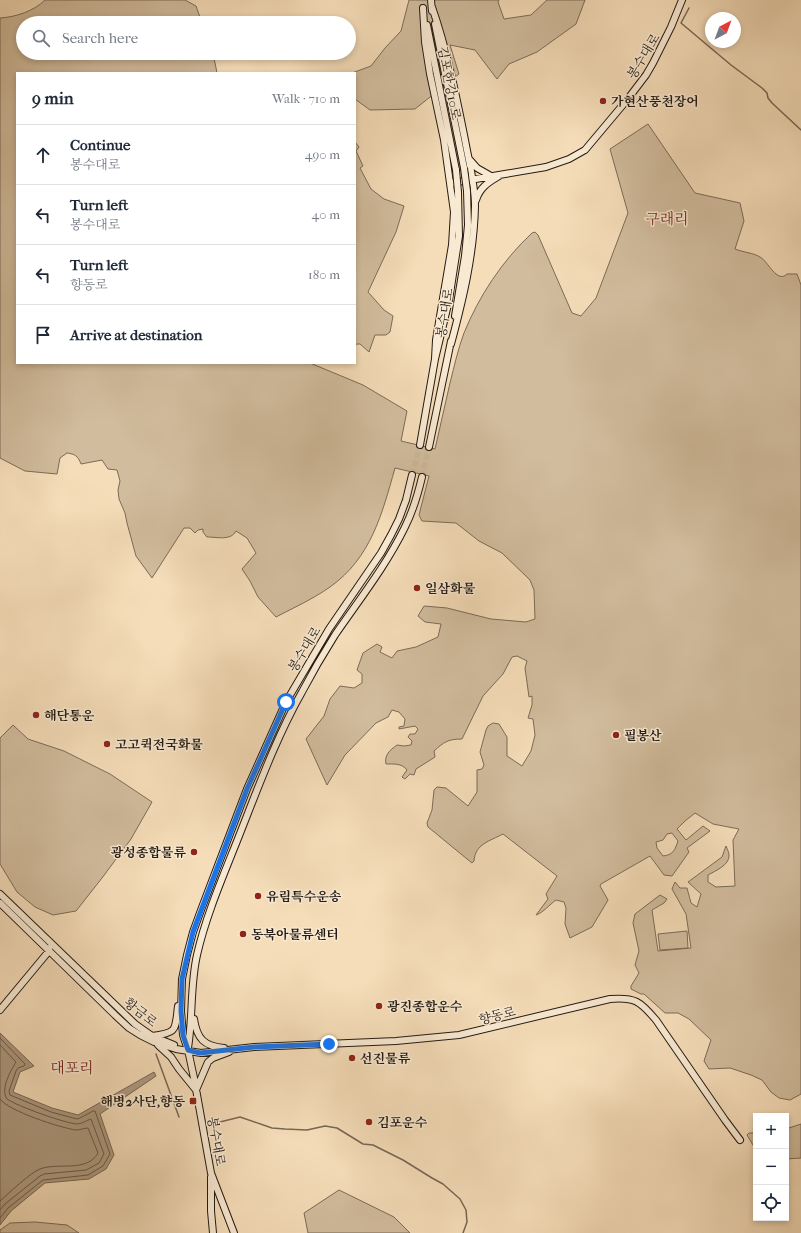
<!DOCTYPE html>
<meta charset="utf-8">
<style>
body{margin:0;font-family:"IM FELL French Canon","Noto Serif KR",serif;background:#f6f6f7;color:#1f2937}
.controls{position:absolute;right:12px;bottom:12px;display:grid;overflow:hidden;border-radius:0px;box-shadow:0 2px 6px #0003}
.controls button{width:36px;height:36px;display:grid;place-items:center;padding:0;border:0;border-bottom:1px solid #e0e1e3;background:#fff;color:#1f2937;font:20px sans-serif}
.compass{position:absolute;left:705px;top:12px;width:36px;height:36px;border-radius:50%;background:#fff;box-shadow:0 2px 6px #0003;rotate:41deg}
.stop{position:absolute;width:12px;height:12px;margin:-9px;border:3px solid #1a73e8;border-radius:50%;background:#fff}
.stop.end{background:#1a73e8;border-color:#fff;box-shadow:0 1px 4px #0008}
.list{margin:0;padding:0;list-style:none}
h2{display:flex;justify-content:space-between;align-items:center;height:52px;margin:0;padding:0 16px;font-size:17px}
h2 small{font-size:13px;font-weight:400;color:#747a83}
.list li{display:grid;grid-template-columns:26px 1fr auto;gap:12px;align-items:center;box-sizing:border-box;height:60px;padding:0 16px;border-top:1px solid #e0e1e3}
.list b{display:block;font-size:15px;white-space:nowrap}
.list p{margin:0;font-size:13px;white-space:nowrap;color:#747a83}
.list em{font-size:13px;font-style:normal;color:#747a83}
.icon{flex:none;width:22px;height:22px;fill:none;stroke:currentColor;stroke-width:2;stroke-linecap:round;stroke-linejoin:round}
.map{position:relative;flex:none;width:801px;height:1233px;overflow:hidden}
.search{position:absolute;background:#fff;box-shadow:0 2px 6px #0003;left:16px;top:16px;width:340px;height:44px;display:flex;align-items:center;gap:10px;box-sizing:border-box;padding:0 14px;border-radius:22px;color:#747a83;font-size:15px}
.panel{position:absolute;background:#fff;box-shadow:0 2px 6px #0003;left:16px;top:72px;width:340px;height:292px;border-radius:0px}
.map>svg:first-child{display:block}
.green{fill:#d1bc9d;stroke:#7a6b58;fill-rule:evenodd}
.water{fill:#ae9b80;stroke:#776754}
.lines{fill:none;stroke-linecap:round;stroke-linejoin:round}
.shore{stroke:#695a49;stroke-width:1}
.stream{stroke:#776754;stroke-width:1.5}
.secondary-tunnel{stroke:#cbb698;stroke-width:6;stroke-dasharray:6 3;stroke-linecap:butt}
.secondary-casing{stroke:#241a12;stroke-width:8}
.secondary{stroke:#f8e9d2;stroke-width:6}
.secondary-bridge-casing{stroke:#241a12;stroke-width:8;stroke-linecap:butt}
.secondary-bridge{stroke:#f8e9d2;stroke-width:6}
.route{stroke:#1a73e8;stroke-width:5}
.poi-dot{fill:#8f2418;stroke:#f8e9d2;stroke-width:1.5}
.labels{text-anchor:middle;stroke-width:3;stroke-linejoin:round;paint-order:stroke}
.street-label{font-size:13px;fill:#241a12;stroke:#f8e9d2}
.poi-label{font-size:13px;font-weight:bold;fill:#241a12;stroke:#f8e9d2;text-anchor:start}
.quarter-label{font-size:15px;fill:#7a1f14;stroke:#f8e9d2}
</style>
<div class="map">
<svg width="801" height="1233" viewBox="0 0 801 1233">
<rect width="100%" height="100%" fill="#f5ddb9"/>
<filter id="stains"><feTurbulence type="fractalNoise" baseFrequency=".005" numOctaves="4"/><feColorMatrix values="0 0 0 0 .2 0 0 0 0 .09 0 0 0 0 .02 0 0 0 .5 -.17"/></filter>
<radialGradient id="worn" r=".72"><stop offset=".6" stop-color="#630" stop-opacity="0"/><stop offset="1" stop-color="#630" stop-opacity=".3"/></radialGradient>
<!-- green -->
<path class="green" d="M45 0H185L196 6 202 23H23V53H213L217 73H17V363H310L363 385 407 411 401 441 435 449C440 427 445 405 450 383 454 367 458 349 464 333 479 296 502 261 532 233L535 232 538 235 572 313 581 316 596 298 628 213 610 149 648 124 695 193 740 203 744 221 735 249C742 252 754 253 760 257 768 261 777 284 787 274H797L801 285V1094L790 1100 779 1098 771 1092 762 1080 751 1075 730 1068 709 1069 704 1061 711 1040 689 1019 678 1013H665L644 994H641L631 989V986L639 973 635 965 639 951 633 923 635 914 660 895 667 899 664 903 652 910 658 951 691 948 686 914 672 889 675 882 680 888H687L691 903 697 907 701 894 688 882 722 857 726 846C727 849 729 852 729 855 730 865 715 871 708 875V882L716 887 735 886 733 840 739 829 713 824 695 813 685 821 677 829 686 840 703 826 710 831 687 848 689 852 672 876 664 875 650 856 601 884 600 886 608 900 592 927 570 938 565 924 566 908 564 902 556 900C549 905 544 912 536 915L548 899 546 894 557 876 503 834C490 841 475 844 474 861L472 863 428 827 427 823 432 810 434 790 437 787 446 788 468 806 477 792V770L482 769 484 765 480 752 486 730 488 726 493 723 499 724 507 737V756L522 766 531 751 535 735 533 719 528 718 532 705V696L529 697 525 668 527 661 517 656 512 657 503 674 483 696 462 739C448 739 444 742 434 751L435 757 416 769 414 775 410 774 405 779 402 777 407 770C402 763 393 764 386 764 384 755 390 750 397 745L404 746 411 745 412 741 408 737 410 734H415L418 729 415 726 399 729V727L404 726 405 719 399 712 392 710 388 717 376 723 345 755 327 785 306 739 324 716 330 699 340 686 354 688 362 683V674L357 670 363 653 377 644 382 647 380 652 392 658 397 651 416 647 438 637 441 624 425 622 418 616 424 606 447 608 491 619 526 622 535 619 534 590 530 580 502 553 479 541 456 523 422 521 419 515 429 476 395 468C382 514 371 558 330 587 313 599 295 607 276 617L258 597 250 581 242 569 256 553 247 538 236 531C231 541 217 537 207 537L203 532V529L198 530 195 533 190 528H184L152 578 136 556 127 523 125 513 119 499 118 490 120 481 117 470 108 469 102 460 81 464C78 456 75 454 67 453L60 458 57 474 25 471 0 458V18C16 17 34 11 45 0ZM672 833 678 841C675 850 673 855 663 856L657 848 656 842 663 840 667 834Z
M409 0H499L498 2 504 19 531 15 547 0H585L576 24 537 52 509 64 497 79 475 50 450 45 459 74 415 109 370 110 355 99V73H352L371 66 385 48 401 31Z
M355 142 359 147 356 151 363 166 360 168 371 189 384 199 404 206 396 232 368 292 384 310 393 316 390 332 386 335H375L369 352 360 344H357L355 345Z
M13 725 28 739 64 751 110 774 152 802 131 839 102 878 76 911 53 915 35 907 17 892 0 864V738Z
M687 931 688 948 660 950 658 934Z
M801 1124V1158L786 1159V1129Z
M749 1133H756V1150L747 1135Z
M339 1190 394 1217 410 1233H308L304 1213Z
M35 1222 67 1225 79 1233H0V1230L10 1223Z"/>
<!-- water -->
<path class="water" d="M0 1033 34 1066 20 1072 13 1092 52 1108 78 1115 154 1072 156 1076 100 1114 114 1155 106 1169 89 1179 45 1183 11 1211 0 1225Z"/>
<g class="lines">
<!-- shore -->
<path class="shore" d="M0 1038 25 1064 24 1066 18 1068 16 1071 9 1091 10 1095 51 1112 77 1119 80 1118 93 1111H95L110 1154 103 1166 88 1175 43 1180 8 1208 0 1218
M0 1045 16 1062C11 1070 0 1089 7 1099 17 1106 64 1123 77 1124 82 1124 87 1120 91 1119L104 1154 99 1163 86 1170 44 1174 40 1176 5 1204 0 1210
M0 1099C8 1111 61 1128 76 1130 80 1130 84 1128 88 1128L98 1153C87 1173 57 1162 40 1169 31 1172 8 1194 0 1201"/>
<!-- stream -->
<path class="stream" d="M689 8 681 23 731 65 762 88 767 93 768 98 772 103 801 130
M156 1054 179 1117
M216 1123 240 1117 272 1128 285 1129 307 1130 325 1126 337 1128 363 1144 373 1145 403 1160 432 1178 443 1184 460 1199 466 1210 467 1222 463 1233"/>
<!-- secondary-tunnel -->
<path class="secondary-tunnel" d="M412 475 420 445
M422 477 429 447"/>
<defs>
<path id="secondary" d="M431 0 432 11
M432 7C447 50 456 95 465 140 469 162 475 184 475 206 474 254 463 299 451 344
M423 8 425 42 430 74 444 140 454 212 452 245 436 340 435 359
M435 24 464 168
M427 25 456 170
M469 159 477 168 491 176
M452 183 546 167 569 159 585 150 627 100 646 75 653 63 671 27 682 0
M476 200C480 187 489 182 499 176
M455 316 465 256 468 225 467 191
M420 445 435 359 449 300 456 255 459 236 458 192
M429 447 451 341
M0 894 135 1024 152 1036 174 1045
M0 903 115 1015 129 1028 140 1035 154 1042 176 1049 201 1053 254 1047 396 1041 459 1035 610 999C635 997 640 1001 656 1020L725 1120 740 1140
M0 1010 49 951V948
M194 1019C197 1039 204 1046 224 1048
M152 1036C178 1033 175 1030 178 1006
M158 1045 171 1057 179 1069 196 1090 208 1062 213 1058 229 1052
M188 1048C193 1017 190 986 197 955 206 915 224 874 239 836 258 788 276 738 302 692 312 673 323 654 335 635 359 600 386 566 405 527 413 511 418 494 422 477
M211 1177V1211L213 1233
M234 1233 211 1173 194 1078 188 1050 183 1035 181 1011 182 979 187 955 193 932 201 910 247 789 286 702 329 629 381 553 391 535 399 519 406 500 412 475"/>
</defs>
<!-- secondary casing -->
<use href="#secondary" class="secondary-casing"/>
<!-- secondary -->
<use href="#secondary" class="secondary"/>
<defs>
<path id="secondary-bridge" d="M464 168 467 191
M456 170 458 192"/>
</defs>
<!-- secondary-bridge casing -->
<use href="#secondary-bridge" class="secondary-bridge-casing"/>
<!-- secondary-bridge -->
<use href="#secondary-bridge" class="secondary-bridge"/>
</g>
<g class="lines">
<!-- route -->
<path class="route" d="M286 702 247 789 193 932 182 979 181 1011 183 1035 188 1050 200 1053 254 1047 329 1044"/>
</g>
<!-- markers -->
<g class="poi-dot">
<circle cx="603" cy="101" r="4"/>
<circle cx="417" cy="588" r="4"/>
<circle cx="36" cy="715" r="4"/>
<circle cx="616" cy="735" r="4"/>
<circle cx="107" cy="744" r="4"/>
<circle cx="194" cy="852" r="4"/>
<circle cx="258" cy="896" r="4"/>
<circle cx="243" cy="934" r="4"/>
<circle cx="379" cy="1006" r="4"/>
<circle cx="352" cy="1058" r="4"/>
<rect x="189" y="1097" width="8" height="8" rx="2"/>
<circle cx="369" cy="1122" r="4"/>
</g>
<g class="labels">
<!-- street labels -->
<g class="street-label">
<text transform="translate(643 56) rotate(-59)" y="5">봉수대로</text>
<text transform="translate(450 83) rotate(79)" y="5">김포한강10로</text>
<text transform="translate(444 313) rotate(-81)" y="5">봉수대로</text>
<text transform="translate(304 649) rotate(-59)" y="5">봉수대로</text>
<text transform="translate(141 1012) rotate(38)" y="5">황금로</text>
<text transform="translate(497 1015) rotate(-14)" y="5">향동로</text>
<text transform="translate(217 1141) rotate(80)" y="5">봉수대로</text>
</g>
<!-- poi labels -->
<g class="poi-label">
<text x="611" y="106">가현산풍천장어</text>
<text x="425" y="593">일삼화물</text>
<text x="44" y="720">해단통운</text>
<text x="624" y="740">필봉산</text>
<text x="115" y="749">고고퀵전국화물</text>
<text x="186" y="857" text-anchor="end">광성종합물류</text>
<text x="266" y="901">유림특수운송</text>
<text x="251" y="939">동북아물류센터</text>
<text x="387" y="1011">광진종합운수</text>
<text x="360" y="1063">선진물류</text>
<text x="185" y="1106" text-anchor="end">해병2사단,향동</text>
<text x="377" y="1127">김포운수</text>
</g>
<!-- quarter labels -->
<g class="quarter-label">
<text x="667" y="224">구래리</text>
<text x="72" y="1073">대포리</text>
</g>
</g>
<rect width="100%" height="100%" filter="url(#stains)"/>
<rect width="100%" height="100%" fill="url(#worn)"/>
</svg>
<div class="controls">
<button>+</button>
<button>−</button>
<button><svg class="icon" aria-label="locate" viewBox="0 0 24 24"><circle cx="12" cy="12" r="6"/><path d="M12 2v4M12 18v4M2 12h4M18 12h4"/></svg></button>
</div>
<svg class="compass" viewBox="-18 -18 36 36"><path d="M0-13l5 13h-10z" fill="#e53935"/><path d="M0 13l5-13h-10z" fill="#747a83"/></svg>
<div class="stop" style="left:286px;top:702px"></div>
<div class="stop end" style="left:329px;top:1044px"></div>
<div class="search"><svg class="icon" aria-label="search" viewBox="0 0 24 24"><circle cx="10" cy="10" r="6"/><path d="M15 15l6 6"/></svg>Search here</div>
<section class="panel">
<h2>9 min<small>Walk · 710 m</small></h2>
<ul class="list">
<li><svg class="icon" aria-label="ahead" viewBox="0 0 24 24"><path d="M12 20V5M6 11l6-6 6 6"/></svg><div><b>Continue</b><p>봉수대로</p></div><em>490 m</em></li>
<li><svg class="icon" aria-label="left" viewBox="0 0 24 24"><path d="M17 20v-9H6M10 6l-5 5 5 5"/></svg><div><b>Turn left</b><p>봉수대로</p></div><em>40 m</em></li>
<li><svg class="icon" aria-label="left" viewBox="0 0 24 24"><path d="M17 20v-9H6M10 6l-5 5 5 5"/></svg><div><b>Turn left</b><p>향동로</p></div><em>180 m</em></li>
<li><svg class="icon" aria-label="arrive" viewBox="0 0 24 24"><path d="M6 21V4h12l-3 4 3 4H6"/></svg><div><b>Arrive at destination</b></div></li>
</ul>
</section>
</div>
